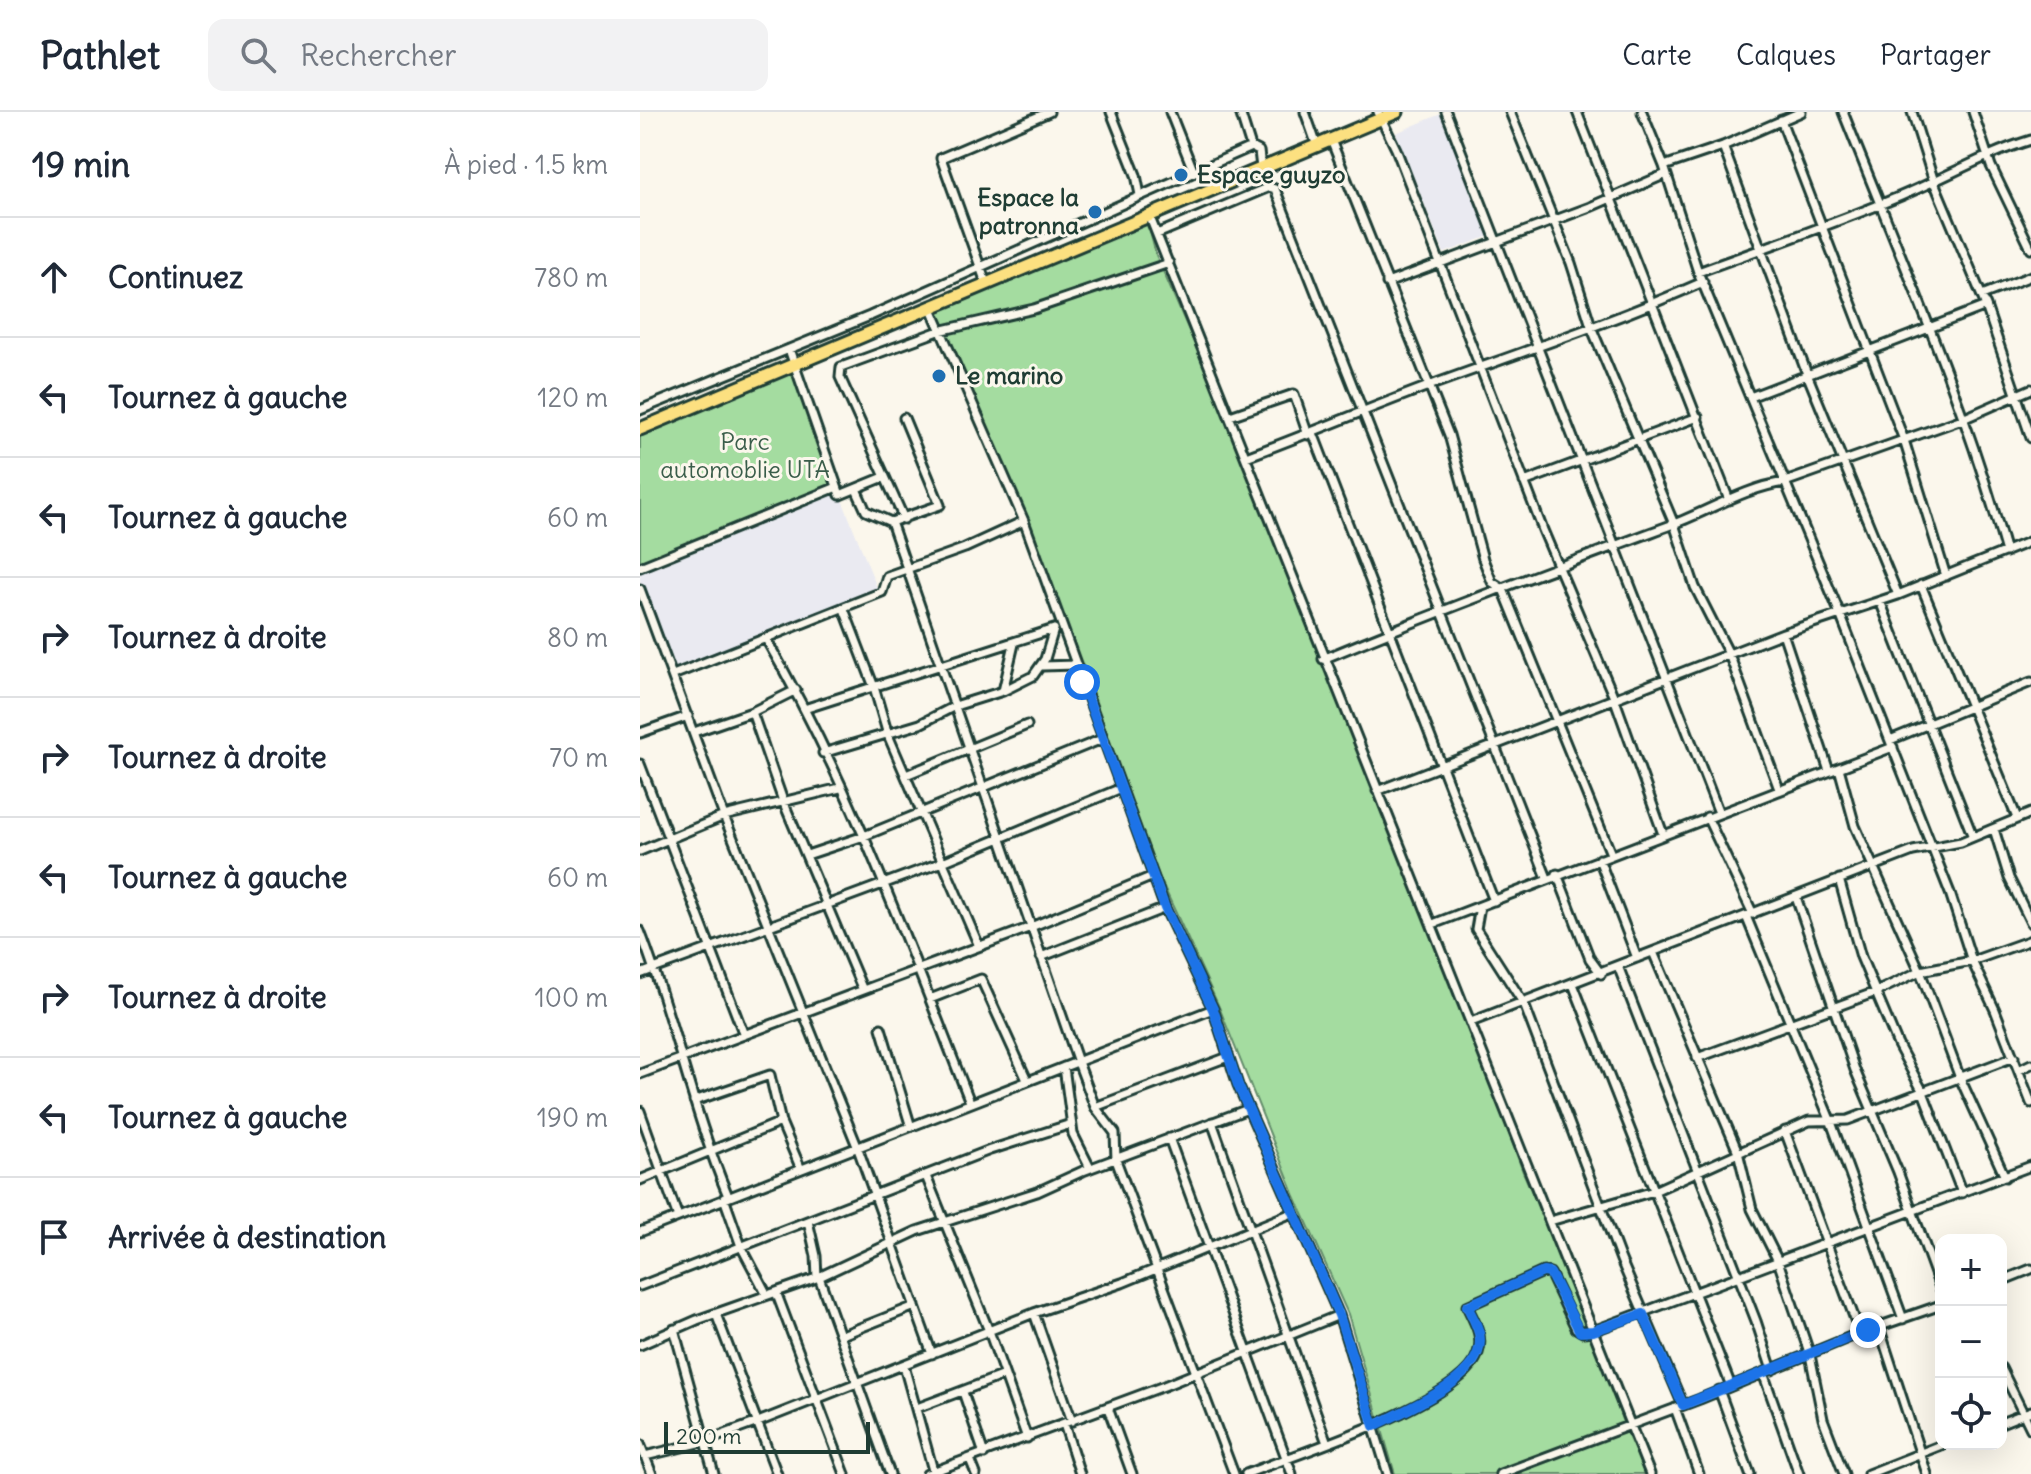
<!DOCTYPE html>
<html lang="fr">
<meta charset="utf-8">
<style>
body{margin:0;font-family:Delius,sans-serif;background:#f2f2f3;color:#1f2937}
.controls{position:absolute;right:24px;bottom:24px;display:grid;overflow:hidden;border-radius:16px;box-shadow:0 8px 32px #0002}
.controls button{width:72px;height:72px;display:grid;place-items:center;padding:0;border:0;border-bottom:2px solid #e0e1e3;background:#fff;color:#1f2937;font:40px sans-serif}
.scale{position:absolute;left:24px;bottom:20px;width:206px;box-sizing:border-box;padding-left:8px;border:4px solid #1f3d34;border-top:0;font-size:22px;line-height:28px;white-space:nowrap;color:#1f3d34;-webkit-text-stroke:6px #fbf7ec;paint-order:stroke}
.stop{position:absolute;width:24px;height:24px;margin:-18px;border:6px solid #1a73e8;border-radius:50%;background:#fff}
.stop.end{background:#1a73e8;border-color:#fff;box-shadow:0 2px 8px #0008}
.list{margin:0;padding:0;list-style:none}
h2{display:flex;justify-content:space-between;align-items:center;height:104px;margin:0;padding:0 32px;font-size:34px}
h2 small{font-size:26px;font-weight:400;color:#747a83}
.list li{display:grid;grid-template-columns:52px 1fr auto;gap:24px;align-items:center;box-sizing:border-box;height:120px;padding:0 32px;border-top:2px solid #e0e1e3}
.list b{display:block;font-size:30px;white-space:nowrap}
.list em{font-size:26px;font-style:normal;color:#747a83}
.icon{flex:none;width:44px;height:44px;fill:none;stroke:currentColor;stroke-width:2;stroke-linecap:round;stroke-linejoin:round}
.map{position:relative;flex:none;width:1391px;height:1362px;overflow:hidden}
header{display:flex;align-items:center;gap:48px;box-sizing:border-box;height:112px;padding:0 40px;background:#fff;border-bottom:2px solid #e0e1e3}
header strong{font-size:38px}
nav{display:flex;gap:44px;margin-inline-start:auto;font-size:28px}
.search{width:560px;height:72px;background:#f2f2f3;display:flex;align-items:center;gap:20px;box-sizing:border-box;padding:0 28px;border-radius:16px;color:#747a83;font-size:30px}
main{display:flex}
aside{flex:1;background:#fff}
.map>svg:first-child{display:block}
.built{fill:#eaeaf1}
.green{fill:#a4dca0;stroke:#628c6a;stroke-width:2}
.lines{fill:none;stroke-linecap:round;stroke-linejoin:round}
.minor-casing{stroke:#1f3d34;stroke-width:13}
.trunk-casing{stroke:#1f3d34;stroke-width:17}
.minor{stroke:#fbf7ec;stroke-width:7}
.trunk{stroke:#fce080;stroke-width:11}
.route{stroke:#1a73e8;stroke-width:10}
.poi-dot{fill:#1f6fb2;stroke:#fbf7ec;stroke-width:3}
.labels{text-anchor:middle;stroke-width:6;stroke-linejoin:round;paint-order:stroke}
.poi-label{font-size:24px;font-weight:bold;fill:#1f3d34;stroke:#fbf7ec;text-anchor:start}
.park-label{font-size:24px;fill:#3a5d4a;stroke:#fbf7ec}
</style>
<header>
<strong>Pathlet</strong>
<div class="search"><svg class="icon" aria-label="search" viewBox="0 0 24 24"><circle cx="10" cy="10" r="6"/><path d="M15 15l6 6"/></svg>Rechercher</div>
<nav><a>Carte</a><a>Calques</a><a>Partager</a></nav>
</header>
<main>
<aside>
<h2>19 min<small>À pied · 1.5 km</small></h2>
<ul class="list">
<li><svg class="icon" aria-label="ahead" viewBox="0 0 24 24"><path d="M12 20V5M6 11l6-6 6 6"/></svg><div><b>Continuez</b></div><em>780 m</em></li>
<li><svg class="icon" aria-label="left" viewBox="0 0 24 24"><path d="M17 20v-9H6M10 6l-5 5 5 5"/></svg><div><b>Tournez à gauche</b></div><em>120 m</em></li>
<li><svg class="icon" aria-label="left" viewBox="0 0 24 24"><path d="M17 20v-9H6M10 6l-5 5 5 5"/></svg><div><b>Tournez à gauche</b></div><em>60 m</em></li>
<li><svg class="icon" aria-label="right" viewBox="0 0 24 24"><path d="M7 20v-9h11M14 6l5 5-5 5"/></svg><div><b>Tournez à droite</b></div><em>80 m</em></li>
<li><svg class="icon" aria-label="right" viewBox="0 0 24 24"><path d="M7 20v-9h11M14 6l5 5-5 5"/></svg><div><b>Tournez à droite</b></div><em>70 m</em></li>
<li><svg class="icon" aria-label="left" viewBox="0 0 24 24"><path d="M17 20v-9H6M10 6l-5 5 5 5"/></svg><div><b>Tournez à gauche</b></div><em>60 m</em></li>
<li><svg class="icon" aria-label="right" viewBox="0 0 24 24"><path d="M7 20v-9h11M14 6l5 5-5 5"/></svg><div><b>Tournez à droite</b></div><em>100 m</em></li>
<li><svg class="icon" aria-label="left" viewBox="0 0 24 24"><path d="M17 20v-9H6M10 6l-5 5 5 5"/></svg><div><b>Tournez à gauche</b></div><em>190 m</em></li>
<li><svg class="icon" aria-label="arrive" viewBox="0 0 24 24"><path d="M6 21V4h12l-3 4 3 4H6"/></svg><div><b>Arrivée à destination</b></div></li>
</ul>
</aside>
<div class="map">
<svg width="1391" height="1362" viewBox="0 0 1391 1362">
<rect width="100%" height="100%" fill="#fbf7ec"/>
<filter id="ink" filterUnits="userSpaceOnUse"><feTurbulence type="fractalNoise" baseFrequency=".0125" numOctaves="2"/><feDisplacementMap in="SourceGraphic" scale="16" xChannelSelector="R" yChannelSelector="G"/><feConvolveMatrix kernelMatrix="1 2 1 2 8 2 1 2 1" color-interpolation-filters="sRGB"/></filter>
<g filter="url(#ink)">
<!-- built -->
<path class="built" d="M803 1 852 123 804 141 756 21Z
M197 375 239 481 33 563 0 476V455Z"/>
<!-- green -->
<path class="green" d="M507 108 516 143 616 373 793 812 883 1060 953 1219 986 1320 1006 1362H755L708 1202 655 1084 579 895 479 677 384 409 293 202Z
M153 260 196 372 0 450V324Z"/>
<g class="lines">
<defs>
<path id="minor" d="M471 0 496 63 500 83
M530 0 553 58
M600 0 611 35 619 39 621 56
M665 0 677 34
M738 0 756 37 903 418 975 588 1023 722
M806 0 1079 701
M870 0 931 151 952 217 1034 412 1055 475 1089 542 1139 677
M937 0 1089 388
M1002 0 1024 54 1058 160 1200 502 1310 781 1332 849 1355 898 1391 991
M1203 0C1261 146 1324 289 1366 440
M1272 0 1294 70 1346 194 1391 326
M1333 0 1351 54 1391 137
M1141 8 1264 328 1306 464
M691 28 809 323 843 447 852 470 863 477 971 742
M1083 34 1167 262 1258 483
M1024 54 1083 34 1161 0
M509 103 1010 1362
M517 122 629 75 635 77 907 766
M1058 160C1126 135 1194 112 1261 84 1305 66 1345 42 1391 28
M346 171 301 46 409 0
M747 171 950 95 1026 62
M1342 183 1391 164
M290 194 384 409 525 796 573 897 598 973 699 1203 748 1362
M149 237 200 383 244 365
M1110 285 1346 194
M0 298 230 204 611 35
M590 304 654 282 668 323
M673 321 854 789
M606 345C669 322 731 295 794 272 885 239 975 209 1063 170
M884 370 1058 305
M216 377 226 399 251 410 438 950 455 995 475 1021 476 1048 594 1362
M264 407 200 265 201 255 299 219 394 197 529 151
M251 410 300 393 264 306
M0 455 197 375
M1281 473 1377 706
M0 477 84 704 217 1034 292 1242
M1240 489 1333 725
M204 497 234 575 248 623 339 834
M1143 521 1189 659
M126 527C211 673 268 833 330 990
M683 547C798 499 915 456 1031 413 1069 399 1104 376 1145 370L1325 306 1391 277
M402 554 436 553
M33 563 242 480 247 464 325 436 384 409
M363 579 374 532
M164 597 414 517
M112 600 143 689 222 876
M54 620 112 600 156 578
M0 621 48 604
M1250 628 1391 570
M183 641 280 612 315 594 363 579 393 564 405 547 414 517
M0 652 104 923
M1199 656 1215 714 1280 859 1320 966 1365 1065
M266 663 387 613
M737 679 1143 521 1258 483 1391 429
M1067 705 1113 802
M1354 717 1369 766 1391 811
M0 739 84 704 200 676
M167 743 224 724 462 627
M959 747 997 846
M917 762 950 847 961 862
M1199 767 1221 845 1258 933 1283 980 1322 1081
M1156 785 1215 958 1258 1060 1301 1178
M840 794 836 817 884 892 981 1148 1043 1293
M1106 804 1191 1010 1263 1207
M793 812 1253 635
M0 819C34 906 52 998 88 1084
M1013 840 1098 1040 1112 1097 1138 1149 1170 1243 1183 1307 1204 1362
M401 845 525 796
M978 854 1116 1209 1132 1258
M0 862 305 749 479 677
M933 872 1091 1274
M290 887 341 867 387 968
M831 910 1273 739 1321 730 1391 701
M241 916 270 1012
M1057 946 1236 880 1280 859 1332 849 1391 828
M424 955 433 1022 450 1056
M1379 958 1391 952
M0 962 391 815 513 764
M54 989 130 963 141 1010 160 1055
M455 995 588 945
M0 999 38 1105
M572 1010 687 1331
M1145 1019 1220 1221
M529 1026 652 1362
M286 1064 349 1219 387 1326
M0 1068 141 1010
M84 1086 101 1134 127 1183
M168 1109 176 1144 177 1166
M910 1109 1014 1079 1169 1009 1208 1008 1374 945
M0 1120 573 897
M179 1165 250 1362
M1361 1169 1391 1157
M0 1174 350 1038 431 1012
M136 1180 205 1362
M394 1201 432 1309
M76 1202 137 1362
M1239 1215 1287 1362
M34 1217 74 1362
M202 1223 275 1194
M0 1233 57 1208 179 1165 277 1119 397 1080 443 1059 608 997
M264 1254 294 1362
M1361 1256 1391 1317
M1123 1261 1159 1362
M1079 1278 1110 1362
M323 1280 344 1342
M277 1296 364 1263
M468 1296 492 1362
M1035 1296 1059 1362
M1361 1311 1391 1299
M424 1312 440 1362
M0 1332 12 1362
M5 1344 63 1330 118 1310 394 1201 482 1171 652 1101
M330 1347 336 1362
M287 1362 524 1274 699 1203
M606 1362C655 1342 823 1291 838 1241 844 1224 834 1209 827 1194L903 1160 910 1161 936 1216 943 1220 953 1219 1391 1054
M860 1362 1060 1287 1220 1221 1301 1193
M1228 1362 1304 1332"/>
<path id="trunk" d="M0 317 757 0"/>
</defs>
<!-- minor casing -->
<use href="#minor" class="minor-casing"/>
<!-- trunk casing -->
<use href="#trunk" class="trunk-casing"/>
<!-- minor -->
<use href="#minor" class="minor"/>
<!-- trunk -->
<use href="#trunk" class="trunk"/>
</g>
</g>
<g class="lines" filter="url(#ink)">
<!-- route -->
<path class="route" d="M442 570 525 796 573 897 598 973 699 1203 734 1314C764 1298 841 1269 840 1228 840 1217 832 1204 827 1194L903 1160 910 1161 940 1220 953 1219 1003 1202 1043 1293 1228 1218"/>
</g>
<!-- markers -->
<g class="poi-dot">
<circle cx="541" cy="63" r="8"/>
<circle cx="455" cy="100" r="8"/>
<circle cx="299" cy="264" r="8"/>
</g>
<g class="labels">
<!-- poi labels -->
<g class="poi-label">
<text x="557" y="71">Espace guyzo</text>
<text x="439" y="94" text-anchor="end">Espace la<tspan x="439" dy="28">patronna</tspan></text>
<text x="315" y="272">Le marino</text>
</g>
<!-- park labels -->
<g class="park-label">
<text x="105" y="338">Parc<tspan x="105" dy="28">automoblie UTA</tspan></text>
</g>
</g>
</svg>
<div class="controls">
<button>+</button>
<button>−</button>
<button><svg class="icon" aria-label="locate" viewBox="0 0 24 24"><circle cx="12" cy="12" r="6"/><path d="M12 2v4M12 18v4M2 12h4M18 12h4"/></svg></button>
</div>
<div class="scale">200 m</div>
<div class="stop" style="left:442px;top:570px"></div>
<div class="stop end" style="left:1228px;top:1218px"></div>
</div>
</main>
